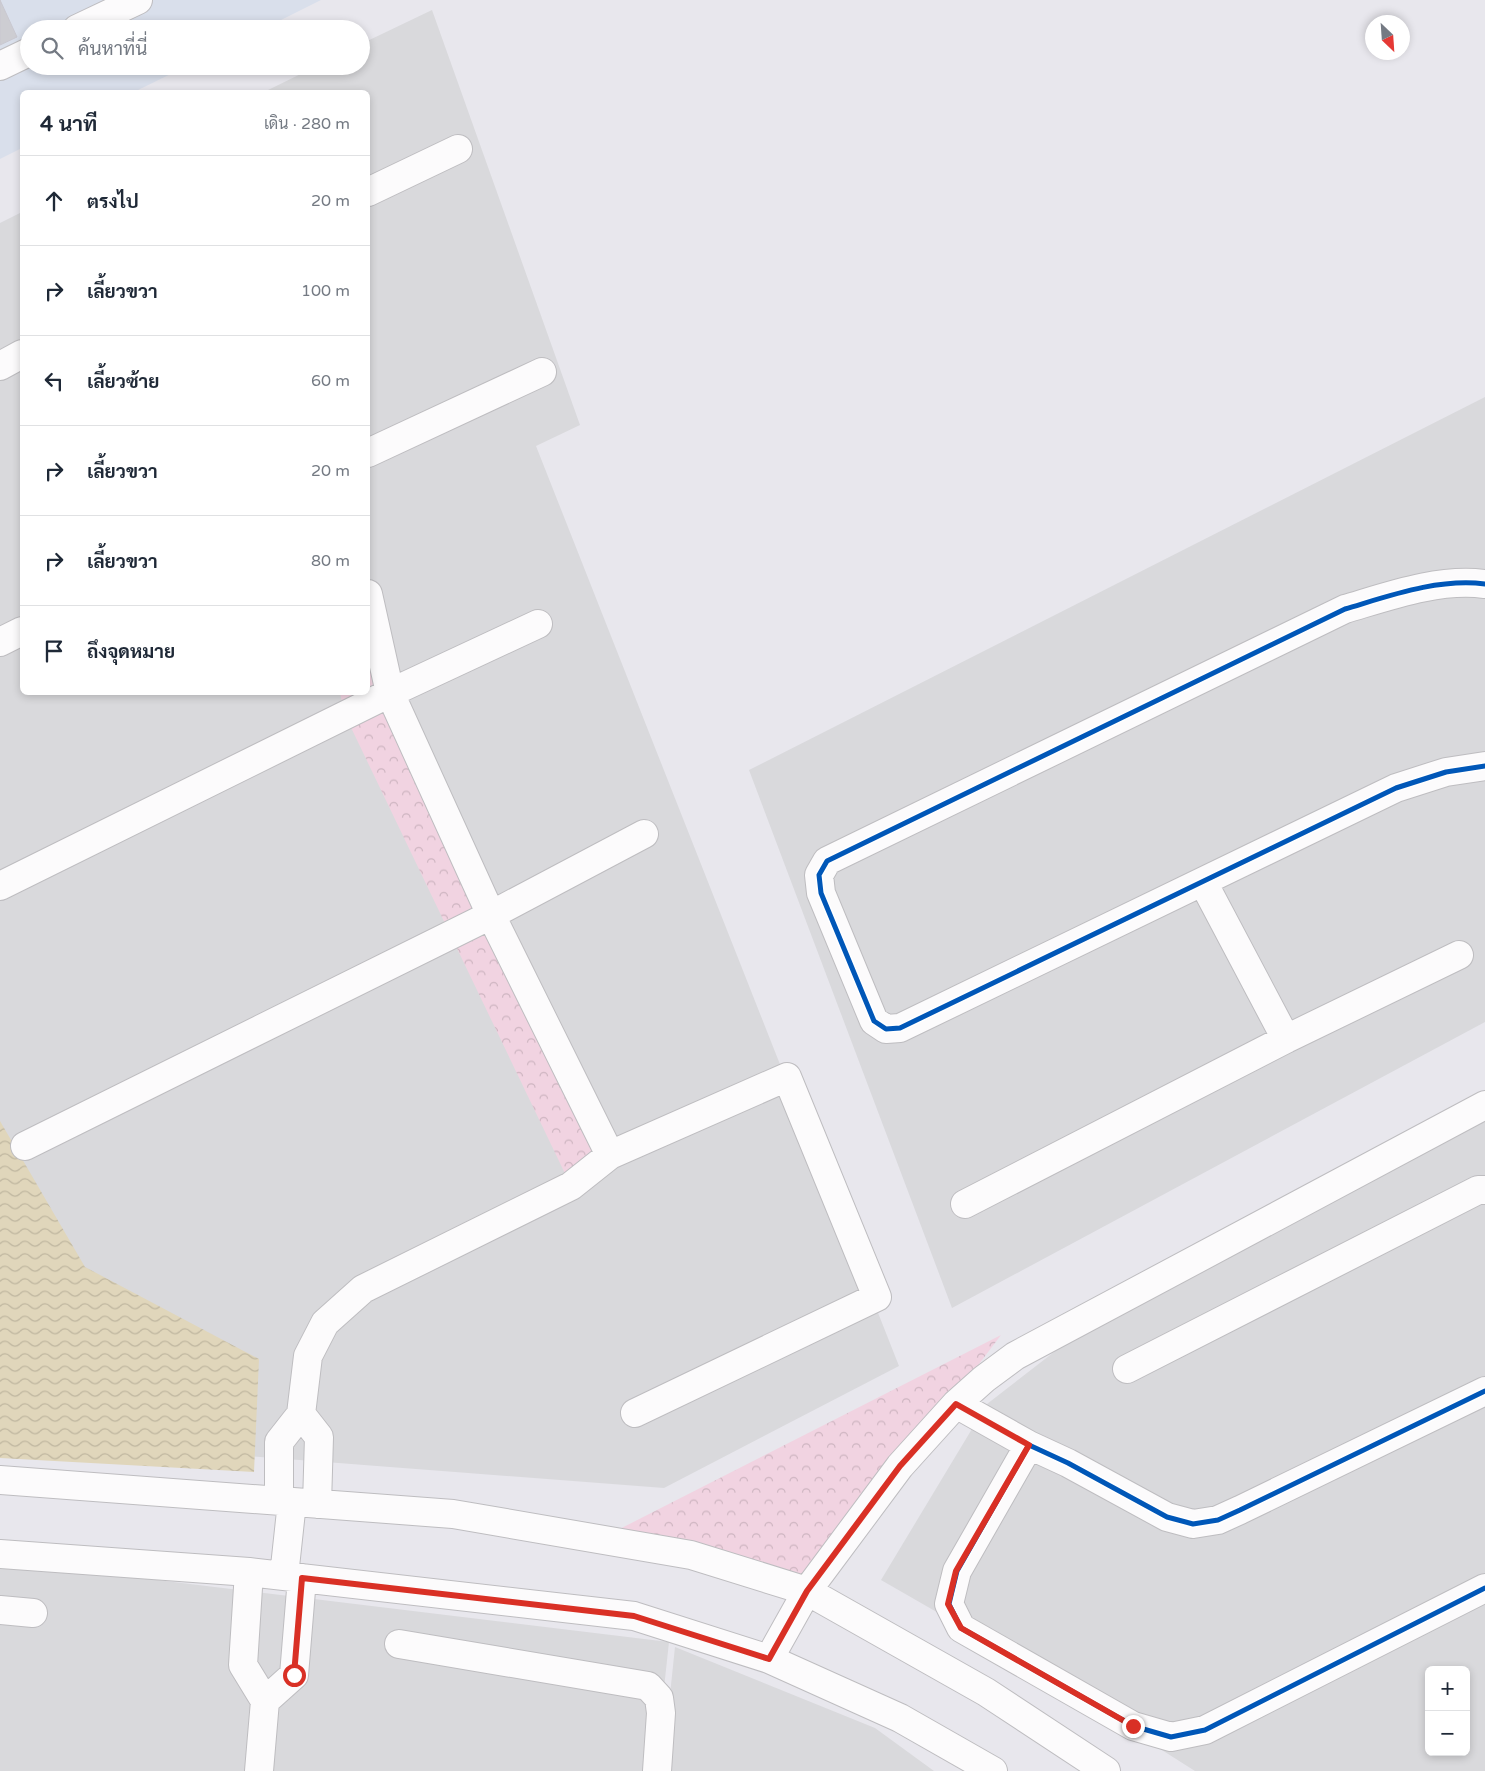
<!DOCTYPE html>
<html lang="th">
<meta charset="utf-8">
<style>
body{margin:0;font-family:"Varela Round",Sarabun,sans-serif;background:#f2f2f3;color:#1f2937}
.controls{position:absolute;right:15px;bottom:15px;display:grid;overflow:hidden;border-radius:8px;box-shadow:0 2px 8px #0003}
.controls button{width:45px;height:45px;display:grid;place-items:center;padding:0;border:0;border-bottom:1px solid #e0e1e3;background:#fff;color:#1f2937;font:25px sans-serif}
.compass{position:absolute;left:1365px;top:15px;width:45px;height:45px;border-radius:50%;background:#fff;box-shadow:0 2px 8px #0003;rotate:155deg}
.stop{position:absolute;width:15px;height:15px;margin:-11px;border:4px solid #d93025;border-radius:50%;background:#fff}
.stop.end{background:#d93025;border-color:#fff;box-shadow:0 1px 5px #0008}
.list{margin:0;padding:0;list-style:none}
h2{display:flex;justify-content:space-between;align-items:center;height:65px;margin:0;padding:0 20px;font-size:21px}
h2 small{font-size:16px;font-weight:400;color:#747a83}
.list li{display:grid;grid-template-columns:32px 1fr auto;gap:15px;align-items:center;box-sizing:border-box;height:90px;padding:0 20px;border-top:1px solid #e0e1e3}
.list b{display:block;font-size:19px;white-space:nowrap}
.list em{font-size:16px;font-style:normal;color:#747a83}
.icon{flex:none;width:28px;height:28px;fill:none;stroke:currentColor;stroke-width:2;stroke-linecap:round;stroke-linejoin:round}
.map{position:relative;flex:none;width:1485px;height:1771px;overflow:hidden}
.search{position:absolute;background:#fff;box-shadow:0 2px 8px #0003;left:20px;top:20px;width:350px;height:55px;display:flex;align-items:center;gap:12px;box-sizing:border-box;padding:0 18px;border-radius:28px;color:#747a83;font-size:19px}
.panel{position:absolute;background:#fff;box-shadow:0 2px 8px #0003;left:20px;top:90px;width:350px;height:605px;border-radius:8px}
.map>svg:first-child{display:block}
.residential{fill:#d9d9dc;fill-rule:evenodd}
.commercial{fill:#d9dfeb}
.park{fill:url(#park-crowns)}
.water{fill:url(#water-waves)}
.building{fill:#cdcdd2;stroke:#c9c8d0}
.lines{fill:none;stroke-linecap:round;stroke-linejoin:round}
.minor-casing{stroke:#bebdc0;stroke-width:30}
.minor{stroke:#fcfbfc;stroke-width:28}
.cycleway-casing{stroke:#fff;stroke-width:8}
.cycleway{stroke:#0057b8;stroke-width:5}
.route{stroke:#d93025;stroke-width:6}
</style>
<div class="map">
<svg width="1485" height="1771" viewBox="0 0 1485 1771">
<defs>
<pattern id="park-crowns" width="20" height="18" patternUnits="userSpaceOnUse" patternTransform="scale(1.25)"><rect width="20" height="18" fill="#f1d3e1"/><path d="M2 6a3 3 0 1 1 6 0M12 15a3 3 0 1 1 6 0" fill="none" stroke="#ceb5c1"/></pattern>
<pattern id="water-waves" width="16" height="10" patternUnits="userSpaceOnUse" patternTransform="scale(1.25)"><rect width="16" height="10" fill="#e0d6bb"/><path d="M0 5q4-4 8 0t8 0" fill="none" stroke="#c0b7a0"/></pattern>
</defs>
<rect width="100%" height="100%" fill="#e8e7ed"/>
<!-- residential -->
<path class="residential" d="M432 10 580 425 536 446 899 1366 664 1488 0 1437V223L22 212V692H368V92H264L317 66H361V44Z
M1485 397V1022L952 1308 749 770Z
M1485 1120V1771H1195L1015 1657 881 1580 987 1404 1085 1328ZM1429 1670H1466V1752H1429Z
M0 1561 669 1642 655 1771H0Z
M675 1647 875 1728 934 1771H662Z"/>
<!-- commercial -->
<path class="commercial" d="M0 0H321L263 29H29V66H187L134 92H22V148L0 159Z"/>
<!-- park -->
<path class="park" d="M368 594 390 693 610 1155 571 1186 345 715 340 693 368 692Z
M1001 1335 807 1591 600 1539Z"/>
<!-- water -->
<path class="water" d="M0 1121 85 1267 259 1359 254 1472 0 1458Z"/>
<!-- building -->
<path class="building" d="M0 0 17 37 0 45Z"/>
<g class="lines">
<defs>
<path id="minor" d="M77 29 138 0
M0 66 29 52
M368 192 458 149
M0 366 22 354
M368 453 542 372
M1485 584C1438 578 1389 596 1345 609L827 861 819 875 821 893 874 1021 886 1029 900 1028 1396 788 1446 772 1485 766
M0 642 22 631
M1203 882 1286 1039
M0 886 390 693 538 624
M25 1146 491 915 644 834
M610 1155 787 1077 877 1297 635 1413
M965 1204 1286 1039 1459 955
M1127 1369 1478 1190H1485
M1485 1391 1240 1510 1218 1520 1193 1524 1167 1517 1068 1463 1029 1445 957 1571 949 1604 961 1628 1133 1726 1171 1737 1205 1730 1485 1588
M956 1404 1029 1445
M0 1480 453 1514 691 1555 807 1591 986 1692 1106 1771
M279 1501V1442L301 1414
M317 1504 319 1437 301 1414 308 1356 325 1323 363 1289 571 1186 610 1155 491 915 390 693 368 594
M0 1554 249 1572 634 1616 769 1659 900 1718 993 1771
M249 1572 243 1665 265 1701 294 1675 302 1578
M284 1576 292 1502
M0 1610 33 1613
M399 1644 648 1686 659 1698 661 1713 657 1771
M769 1659 807 1591 900 1466 956 1404 984 1379 1015 1356 1485 1105
M259 1771 265 1701"/>
</defs>
<!-- minor casing -->
<use href="#minor" class="minor-casing"/>
<!-- minor -->
<use href="#minor" class="minor"/>
<defs>
<path id="cycleway" d="M1485 584C1438 578 1389 596 1345 609L827 861 819 875 821 893 874 1021 886 1029 900 1028 1396 788 1446 772 1485 766
M1485 1391 1240 1510 1218 1520 1193 1524 1167 1517 1068 1463 1029 1445 957 1571 949 1604 961 1628 1133 1726 1171 1737 1205 1730 1485 1588"/>
</defs>
<!-- cycleway casing -->
<use href="#cycleway" class="cycleway-casing"/>
<!-- cycleway -->
<use href="#cycleway" class="cycleway"/>
</g>
<g class="lines">
<!-- route -->
<path class="route" d="M294 1675 302 1578 634 1616 769 1659 807 1591 900 1466 956 1404 1029 1445 956 1571 948 1604 961 1628 1133 1726"/>
</g>
</svg>
<div class="controls">
<button>+</button>
<button>−</button>
</div>
<svg class="compass" viewBox="-18 -18 36 36"><path d="M0-13l5 13h-10z" fill="#e53935"/><path d="M0 13l5-13h-10z" fill="#747a83"/></svg>
<div class="stop" style="left:294px;top:1675px"></div>
<div class="stop end" style="left:1133px;top:1726px"></div>
<div class="search"><svg class="icon" aria-label="search" viewBox="0 0 24 24"><circle cx="10" cy="10" r="6"/><path d="M15 15l6 6"/></svg>ค้นหาที่นี่</div>
<section class="panel">
<h2>4 นาที<small>เดิน · 280 m</small></h2>
<ul class="list">
<li><svg class="icon" aria-label="ahead" viewBox="0 0 24 24"><path d="M12 20V5M6 11l6-6 6 6"/></svg><div><b>ตรงไป</b></div><em>20 m</em></li>
<li><svg class="icon" aria-label="right" viewBox="0 0 24 24"><path d="M7 20v-9h11M14 6l5 5-5 5"/></svg><div><b>เลี้ยวขวา</b></div><em>100 m</em></li>
<li><svg class="icon" aria-label="left" viewBox="0 0 24 24"><path d="M17 20v-9H6M10 6l-5 5 5 5"/></svg><div><b>เลี้ยวซ้าย</b></div><em>60 m</em></li>
<li><svg class="icon" aria-label="right" viewBox="0 0 24 24"><path d="M7 20v-9h11M14 6l5 5-5 5"/></svg><div><b>เลี้ยวขวา</b></div><em>20 m</em></li>
<li><svg class="icon" aria-label="right" viewBox="0 0 24 24"><path d="M7 20v-9h11M14 6l5 5-5 5"/></svg><div><b>เลี้ยวขวา</b></div><em>80 m</em></li>
<li><svg class="icon" aria-label="arrive" viewBox="0 0 24 24"><path d="M6 21V4h12l-3 4 3 4H6"/></svg><div><b>ถึงจุดหมาย</b></div></li>
</ul>
</section>
</div>
